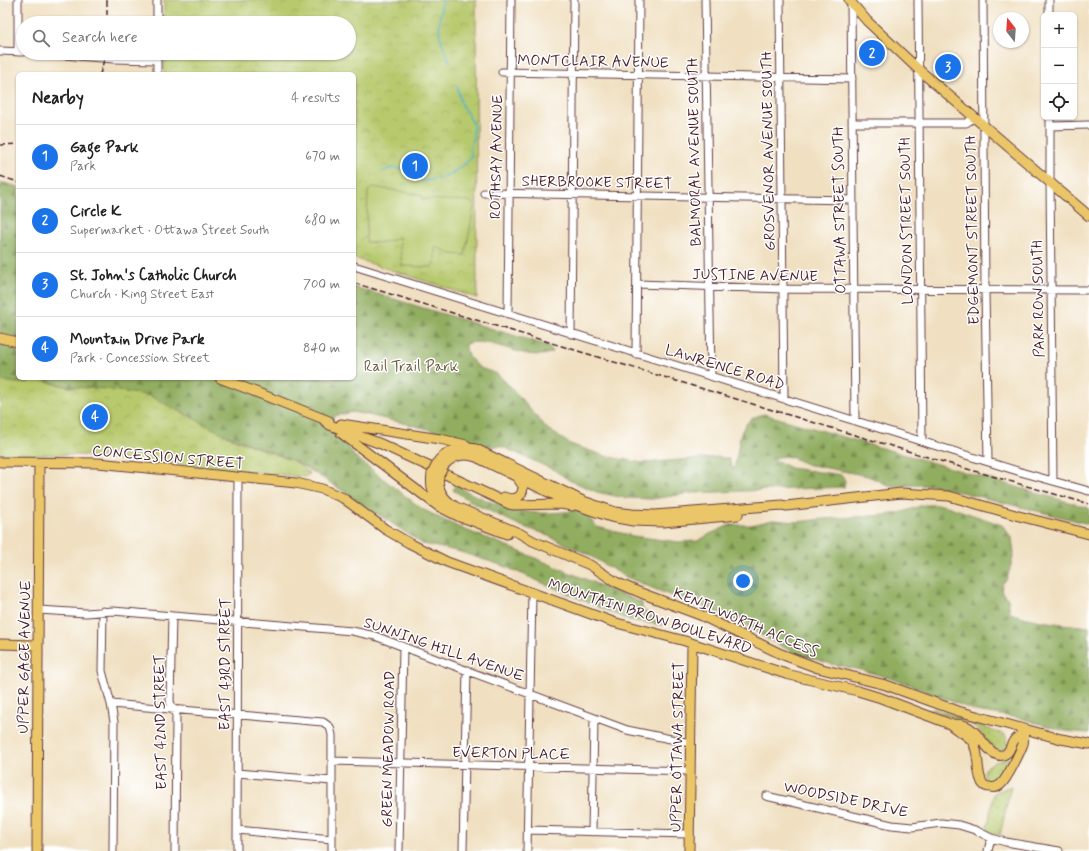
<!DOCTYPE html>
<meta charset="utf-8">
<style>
body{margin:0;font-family:Mynerve,sans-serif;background:#f2f2f2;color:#222}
.controls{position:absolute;right:12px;top:12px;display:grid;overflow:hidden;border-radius:6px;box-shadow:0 1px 3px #0004}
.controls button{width:36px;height:36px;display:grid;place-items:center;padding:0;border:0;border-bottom:1px solid #e0e0e0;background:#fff;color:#222;font:20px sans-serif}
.compass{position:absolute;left:993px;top:12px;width:36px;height:36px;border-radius:50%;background:#fff;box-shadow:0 1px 3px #0004;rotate:343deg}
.you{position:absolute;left:743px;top:581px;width:14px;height:14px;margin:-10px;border:3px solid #fff;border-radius:50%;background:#1a73e8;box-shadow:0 0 0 6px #1a73e833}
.badge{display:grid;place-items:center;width:26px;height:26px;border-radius:50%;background:#1a73e8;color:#fff;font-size:13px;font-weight:700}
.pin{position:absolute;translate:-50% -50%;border:2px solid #fff;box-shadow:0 1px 4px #0006}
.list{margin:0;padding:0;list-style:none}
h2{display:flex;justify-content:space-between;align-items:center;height:52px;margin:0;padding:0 16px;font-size:17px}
h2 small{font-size:13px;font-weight:400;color:#767676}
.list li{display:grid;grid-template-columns:26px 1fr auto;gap:12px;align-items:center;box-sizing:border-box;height:64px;padding:0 16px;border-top:1px solid #e0e0e0}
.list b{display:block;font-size:15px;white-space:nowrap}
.list p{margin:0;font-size:13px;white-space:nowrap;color:#767676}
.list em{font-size:13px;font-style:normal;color:#767676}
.icon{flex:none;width:22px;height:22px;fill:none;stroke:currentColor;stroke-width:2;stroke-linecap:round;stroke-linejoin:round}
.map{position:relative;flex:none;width:1089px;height:851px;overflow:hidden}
.search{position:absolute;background:#fff;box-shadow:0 1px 3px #0004;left:16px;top:16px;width:340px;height:44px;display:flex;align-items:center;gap:10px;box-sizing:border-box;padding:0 14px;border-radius:22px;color:#767676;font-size:15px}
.panel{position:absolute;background:#fff;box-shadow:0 1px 3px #0004;left:16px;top:72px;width:340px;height:308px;border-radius:6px}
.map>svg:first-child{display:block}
.grass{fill:url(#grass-dots);stroke:#80744c}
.forest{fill:url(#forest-firs);stroke:#6e6646}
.park{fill:url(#park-crowns);stroke:#80744c}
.pitch{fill:#b7c96d;stroke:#80744c}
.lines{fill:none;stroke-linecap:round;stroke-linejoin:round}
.stream{stroke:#4ab1c9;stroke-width:1.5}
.minor-casing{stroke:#633c42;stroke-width:9}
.major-casing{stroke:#633c42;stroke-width:11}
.minor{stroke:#fff;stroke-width:7}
.major{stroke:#ebc669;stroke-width:9}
.rail{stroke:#4a1f2b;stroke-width:1.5;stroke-dasharray:6 3;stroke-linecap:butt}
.major-bridge-casing{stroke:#633c42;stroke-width:11;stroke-linecap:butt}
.major-bridge{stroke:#ebc669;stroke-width:9}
.labels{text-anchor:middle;stroke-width:3;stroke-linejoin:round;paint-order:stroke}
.street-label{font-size:15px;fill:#4a1f2b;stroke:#fff}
.park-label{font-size:15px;fill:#705a42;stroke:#fff}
</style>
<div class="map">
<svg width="1089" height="851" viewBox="0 0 1089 851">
<defs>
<pattern id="grass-dots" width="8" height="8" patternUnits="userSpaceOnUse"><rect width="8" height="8" fill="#b7c96d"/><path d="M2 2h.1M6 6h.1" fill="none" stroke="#9fac5f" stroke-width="1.8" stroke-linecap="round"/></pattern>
<pattern id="forest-firs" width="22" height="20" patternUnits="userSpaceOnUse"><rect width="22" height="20" fill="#91ad60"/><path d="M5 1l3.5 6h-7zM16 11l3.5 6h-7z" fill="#788c4f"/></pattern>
<pattern id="park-crowns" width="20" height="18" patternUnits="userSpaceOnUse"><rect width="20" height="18" fill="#b7c96d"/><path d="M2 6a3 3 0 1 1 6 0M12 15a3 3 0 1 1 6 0" fill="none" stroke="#9fac5f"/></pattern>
</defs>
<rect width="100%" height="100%" fill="#fff"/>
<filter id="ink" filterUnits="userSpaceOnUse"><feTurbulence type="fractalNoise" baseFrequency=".025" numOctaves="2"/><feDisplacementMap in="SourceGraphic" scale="8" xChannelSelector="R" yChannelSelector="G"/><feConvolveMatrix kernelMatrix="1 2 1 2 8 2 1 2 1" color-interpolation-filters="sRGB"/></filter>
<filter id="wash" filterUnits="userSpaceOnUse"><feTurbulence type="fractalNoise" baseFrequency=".012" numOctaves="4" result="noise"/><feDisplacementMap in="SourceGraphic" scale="16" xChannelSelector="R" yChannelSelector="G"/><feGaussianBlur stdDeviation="0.9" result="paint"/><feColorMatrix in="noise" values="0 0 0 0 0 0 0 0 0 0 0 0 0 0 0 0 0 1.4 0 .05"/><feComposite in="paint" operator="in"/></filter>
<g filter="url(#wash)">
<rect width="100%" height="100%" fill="#f0e0c1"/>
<!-- grass -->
<path class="grass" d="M933 708 1005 735 1008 742 1005 749C992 755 985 735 977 728 968 720 958 720 947 716 942 715 937 712 932 710Z
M1007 758 1011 760 1001 773V778C988 791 978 775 987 767 992 762 1000 761 1007 758Z
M1011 786 1000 835 988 832 987 830 994 793Z"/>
<!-- forest -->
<path class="forest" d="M0 182 18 187V378H35C24 386 12 383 0 380Z
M354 287 549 346 553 352C549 353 544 355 540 355 516 356 488 336 465 344L468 356 480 368 497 374 510 386 545 427 570 444 605 456 642 463 719 457 729 459 733 470C742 448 733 421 764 414L1089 508V524L933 485 890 486 868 476 817 466 809 465 791 457 785 456 772 458 790 468 842 475 845 481 844 487 691 493 652 499 625 498 597 492 569 480 554 470 501 446H484L424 428 373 416 353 412 334 416 331 430 346 443 354 456 422 509 460 528 497 542 642 603V609L663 625 628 620 504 566 457 551 423 544 323 478 296 462 107 389 68 387 47 381 45 378H354Z
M457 484C465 492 476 496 487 500 521 514 541 516 578 510L587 516 597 527 633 536 678 542 698 541 710 534 730 525H751L773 520 798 522 822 519 887 515 903 512 923 505H944L1002 525 1012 538 1014 554 1007 579 1002 584 1001 591 1008 599 1010 613C1035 622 1063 624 1089 627V733L1065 731 1020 718 976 711 908 684 886 677 861 670 831 664 804 656 787 649 766 638 743 624 694 602 669 595 626 577 587 554 542 533 521 526 475 504 453 490Z"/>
<!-- park -->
<path class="park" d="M164 0H476L477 298 354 258V74H164V53H349V23H164Z
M35 378H45L47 382 68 387 107 389 150 396 231 438 296 462 310 474 304 477 79 455H0V380C12 383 24 386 35 378Z"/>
<!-- pitch -->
<path class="pitch" d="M373 187 422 195V199L470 201 474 206 465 255 451 254 435 246V260L432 267 402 266 399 237C388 243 378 243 366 242L368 191Z"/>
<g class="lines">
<!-- stream -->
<path class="stream" d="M442 0 439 26 440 37 450 62
M383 171 392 168 401 169 410 173 415 179 423 181 442 178 460 168 467 162 471 156V146L473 140V124L461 103 457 86"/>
</g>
</g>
<g filter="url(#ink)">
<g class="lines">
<defs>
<path id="minor" d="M705 0 711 375
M780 0 784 398
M918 0 922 441
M983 0 985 290 988 461
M1049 0V15
M851 3 855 420
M157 23V0
M0 51 23 52
M18 52V0
M39 53 114 59 157 60
M157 53V74
M502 72 852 79
M1050 117V182L1053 481
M852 123H966L974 118
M1050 126 1089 125
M484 193 853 200
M354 266 1024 473 1089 491
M637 284 783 289 1089 290
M508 314 511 0
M571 334 574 0
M636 354 639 0
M39 610 86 613 113 611 352 631 375 636 417 652 627 730 690 743
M103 611 102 671 111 704 114 722 113 851
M172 616 170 702 176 715 175 851
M111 704 323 722 330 727 332 735V851
M332 761 690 771
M237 773 332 781
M766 796 892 825 912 827 941 823 959 825 975 830 991 838 1006 842 1059 851
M237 830 332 839
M528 830 690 834
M592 832 594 718
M237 851 238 478
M399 851 403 647
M463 851 467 670
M527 851 532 592
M988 851 991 838"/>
<path id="major" d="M849 0 867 21 918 69 1089 216
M0 338 18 342
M220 378 329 421
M324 420 330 425 381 444 509 504 514 505 561 504 572 506
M341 424 440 439 466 445
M341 433 438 506 462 518
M439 460C450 449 461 446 476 449L583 501 615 512 632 514 655 515 782 505 786 506 901 493 949 496 1019 516 1089 534
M0 462 98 463 296 483 322 489 343 498 385 529 409 543 447 562 613 622 685 641 786 674 858 691 881 698 950 724C957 731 967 734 972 741 980 752 976 768 981 780 982 784 985 787 990 787 994 788 998 787 1001 784 1007 779 1020 752 1023 744 1025 739 1022 734 1024 729
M445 464C454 455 465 453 476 457L573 504 611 517 633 521 663 522 738 515
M432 474C430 485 433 497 441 505
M439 475C436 490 444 500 456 507L519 533 533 541 590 565 616 582 641 593 700 615 781 654 818 668 886 685 958 711 1061 739 1089 744
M504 497C514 501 523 498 523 486L517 477
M457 515 507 534
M0 644 38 645
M950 724C958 724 965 724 971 729 981 735 993 764 1007 753 1010 750 1011 745 1013 742 1015 738 1019 736 1022 734
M37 851 39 463
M689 851 692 644"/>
</defs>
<!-- minor casing -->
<use href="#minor" class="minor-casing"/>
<!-- major casing -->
<use href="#major" class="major-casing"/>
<!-- minor -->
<use href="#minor" class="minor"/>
<!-- major -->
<use href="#major" class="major"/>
<!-- rail -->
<path class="rail" d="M107 0V23
M100 74 106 53
M0 145 18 144
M0 176 18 182
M354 283 957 466 1089 504"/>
<defs>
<path id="major-bridge" d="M432 474 439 460
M439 475 445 464"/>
</defs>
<!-- major-bridge casing -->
<use href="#major-bridge" class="major-bridge-casing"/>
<!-- major-bridge -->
<use href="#major-bridge" class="major-bridge"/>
</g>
</g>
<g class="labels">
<!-- street labels -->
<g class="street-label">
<text transform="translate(593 61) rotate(1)" y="5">MONTCLAIR AVENUE</text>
<text transform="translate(768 151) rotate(-91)" y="5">GROSVENOR AVENUE SOUTH</text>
<text transform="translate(694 152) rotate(-91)" y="5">BALMORAL AVENUE SOUTH</text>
<text transform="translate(496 157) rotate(-89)" y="5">ROTHSAY AVENUE</text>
<text transform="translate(597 182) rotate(1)" y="5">SHERBROOKE STREET</text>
<text transform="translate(839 210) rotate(-91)" y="5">OTTAWA STREET SOUTH</text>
<text transform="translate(906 221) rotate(-91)" y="5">LONDON STREET SOUTH</text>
<text transform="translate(972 230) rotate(-91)" y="5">EDGEMONT STREET SOUTH</text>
<text transform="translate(755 275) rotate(1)" y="5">JUSTINE AVENUE</text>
<text transform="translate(1038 299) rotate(-91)" y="5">PARK ROW SOUTH</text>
<text transform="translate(725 367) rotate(17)" y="5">LAWRENCE ROAD</text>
<text transform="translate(168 457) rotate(5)" y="5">CONCESSION STREET</text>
<text transform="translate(650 616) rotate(18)" y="5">MOUNTAIN BROW BOULEVARD</text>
<text transform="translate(746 622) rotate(23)" y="5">KENILWORTH ACCESS</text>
<text transform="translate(444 649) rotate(19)" y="5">SUNNING HILL AVENUE</text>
<text transform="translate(24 657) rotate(-89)" y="5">UPPER GAGE AVENUE</text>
<text transform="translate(225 664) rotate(-90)" y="5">EAST 43RD STREET</text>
<text transform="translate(160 722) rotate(-91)" y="5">EAST 42ND STREET</text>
<text transform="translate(677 747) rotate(-89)" y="5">UPPER OTTAWA STREET</text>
<text transform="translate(388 749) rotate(-89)" y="5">GREEN MEADOW ROAD</text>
<text transform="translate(511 753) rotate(1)" y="5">EVERTON PLACE</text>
<text transform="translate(846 799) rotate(12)" y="5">WOODSIDE DRIVE</text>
</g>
<!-- park labels -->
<g class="park-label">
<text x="411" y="371">Rail Trail Park</text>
</g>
</g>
</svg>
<div class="controls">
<button>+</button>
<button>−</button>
<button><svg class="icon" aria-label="locate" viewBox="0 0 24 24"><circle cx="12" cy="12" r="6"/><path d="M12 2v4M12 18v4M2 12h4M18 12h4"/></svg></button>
</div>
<svg class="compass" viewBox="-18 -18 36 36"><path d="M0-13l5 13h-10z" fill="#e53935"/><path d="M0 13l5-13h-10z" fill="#767676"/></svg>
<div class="you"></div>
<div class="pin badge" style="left:415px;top:166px">1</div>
<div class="pin badge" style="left:872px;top:53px">2</div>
<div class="pin badge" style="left:948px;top:67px">3</div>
<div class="pin badge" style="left:95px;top:417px">4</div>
<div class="search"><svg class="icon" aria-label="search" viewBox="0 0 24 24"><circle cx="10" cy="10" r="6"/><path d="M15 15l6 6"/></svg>Search here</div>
<section class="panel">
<h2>Nearby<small>4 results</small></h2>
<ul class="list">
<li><span class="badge">1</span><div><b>Gage Park</b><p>Park</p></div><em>670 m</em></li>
<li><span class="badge">2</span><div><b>Circle K</b><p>Supermarket · Ottawa Street South</p></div><em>680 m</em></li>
<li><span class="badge">3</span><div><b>St. John's Catholic Church</b><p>Church · King Street East</p></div><em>700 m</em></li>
<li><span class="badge">4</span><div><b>Mountain Drive Park</b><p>Park · Concession Street</p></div><em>840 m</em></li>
</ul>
</section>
</div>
